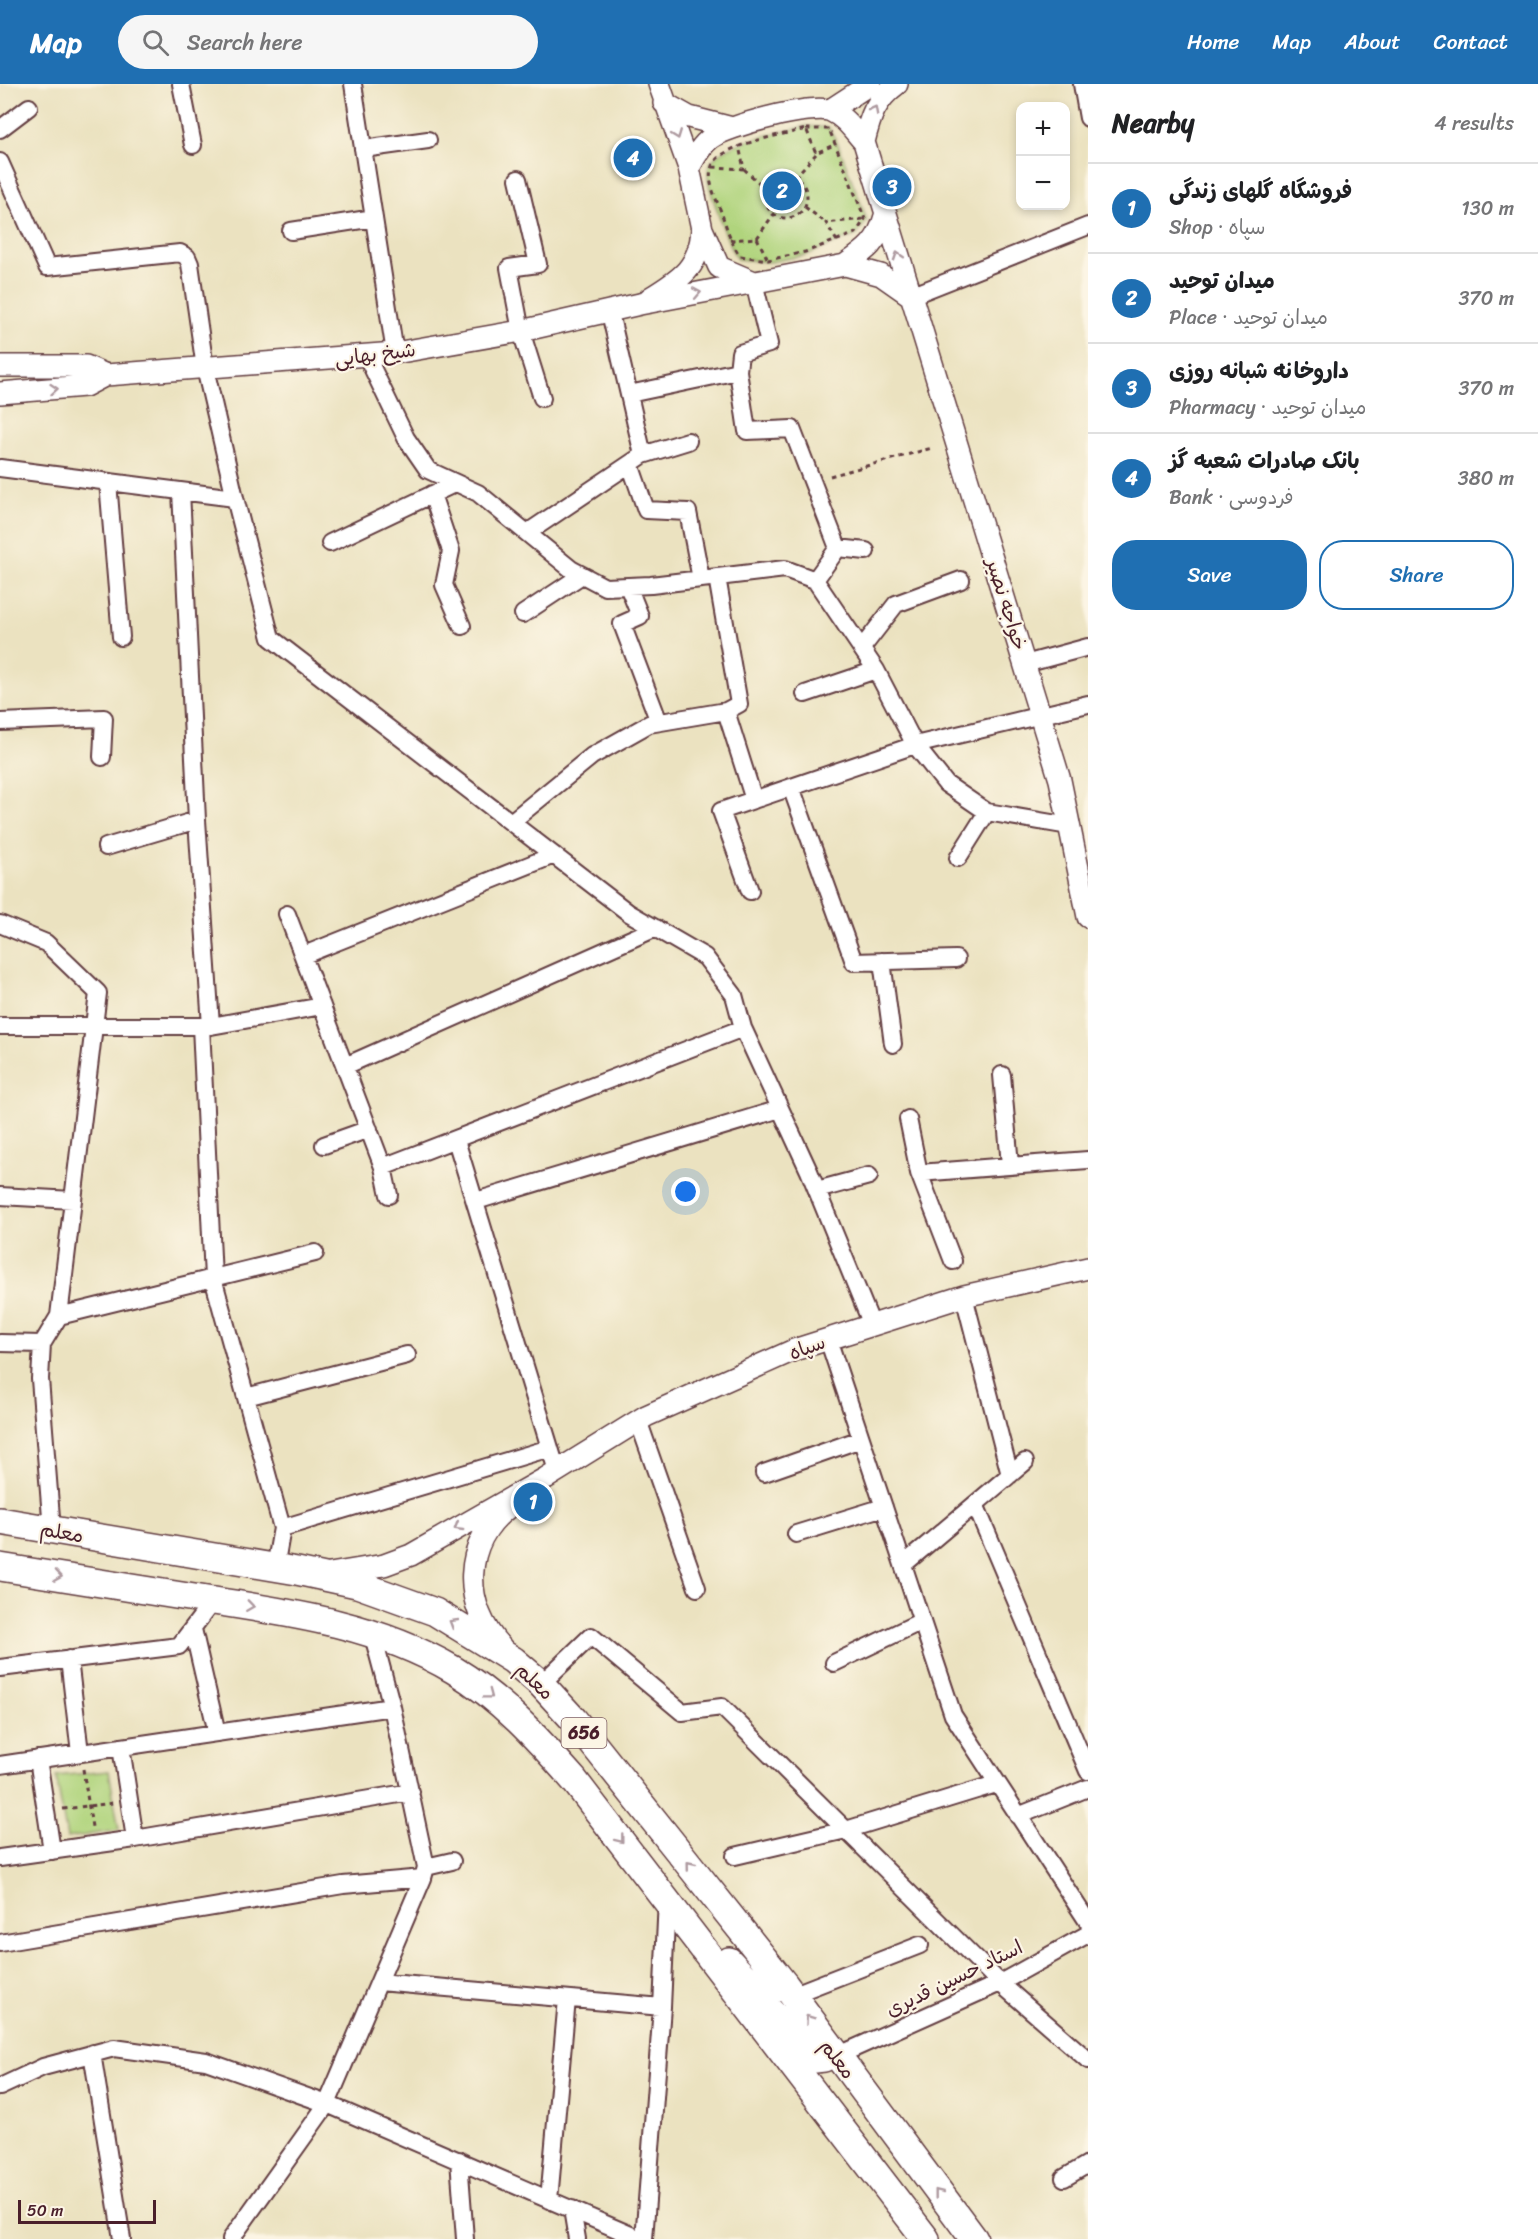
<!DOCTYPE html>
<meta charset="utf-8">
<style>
body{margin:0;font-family:Sriracha,"Playpen Sans Arabic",sans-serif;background:#f6f6f6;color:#202124}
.controls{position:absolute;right:18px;top:18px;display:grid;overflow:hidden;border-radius:12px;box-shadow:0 3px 9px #0003}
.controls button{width:54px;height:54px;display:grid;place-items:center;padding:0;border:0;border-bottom:2px solid #e0e0e0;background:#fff;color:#202124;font:30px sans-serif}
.scale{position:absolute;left:18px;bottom:15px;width:138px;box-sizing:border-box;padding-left:6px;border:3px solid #4a1f2b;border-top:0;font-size:16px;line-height:21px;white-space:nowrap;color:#4a1f2b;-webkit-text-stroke:4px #fcf5e5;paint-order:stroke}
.you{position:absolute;left:686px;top:1108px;width:21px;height:21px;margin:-15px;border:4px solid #fff;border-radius:50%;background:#1a73e8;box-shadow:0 0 0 9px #1a73e833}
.badge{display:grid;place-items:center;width:39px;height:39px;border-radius:50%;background:#1f6fb2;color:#fff;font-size:20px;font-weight:700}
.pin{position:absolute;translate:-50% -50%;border:3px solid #fff;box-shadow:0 2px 6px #0006}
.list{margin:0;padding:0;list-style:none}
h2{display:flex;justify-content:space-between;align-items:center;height:78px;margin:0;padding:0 24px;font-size:26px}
h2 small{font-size:20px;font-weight:400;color:#757577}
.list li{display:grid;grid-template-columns:39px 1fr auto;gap:18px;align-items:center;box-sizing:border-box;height:90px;padding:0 24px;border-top:2px solid #e0e0e0}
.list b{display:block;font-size:22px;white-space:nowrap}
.list p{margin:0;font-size:20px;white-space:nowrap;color:#757577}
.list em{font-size:20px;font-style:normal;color:#757577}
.actions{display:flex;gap:12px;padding:18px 24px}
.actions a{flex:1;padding:14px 0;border:2px solid #1f6fb2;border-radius:24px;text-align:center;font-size:21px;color:#1f6fb2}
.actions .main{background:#1f6fb2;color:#fff}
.icon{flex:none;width:33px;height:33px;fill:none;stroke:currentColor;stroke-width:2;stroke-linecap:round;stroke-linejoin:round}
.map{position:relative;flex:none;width:1088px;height:2155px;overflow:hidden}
header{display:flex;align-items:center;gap:36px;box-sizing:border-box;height:84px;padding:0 30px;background:#1f6fb2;color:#fff}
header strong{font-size:28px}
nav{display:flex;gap:33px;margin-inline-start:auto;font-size:21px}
.search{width:420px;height:54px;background:#f6f6f6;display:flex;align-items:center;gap:15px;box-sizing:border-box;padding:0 21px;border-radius:33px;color:#757577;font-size:22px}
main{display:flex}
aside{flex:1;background:#fff}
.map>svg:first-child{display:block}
.green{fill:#b0d47d;stroke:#7d7a54;stroke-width:1.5}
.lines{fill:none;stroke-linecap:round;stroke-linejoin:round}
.minor-casing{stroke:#623c41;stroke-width:20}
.tertiary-casing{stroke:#623c41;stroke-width:24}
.primary-casing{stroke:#623c41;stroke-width:30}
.path{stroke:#623c41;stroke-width:3;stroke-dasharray:4.5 4.5;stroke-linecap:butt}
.minor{stroke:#fff;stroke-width:16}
.tertiary{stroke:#fff;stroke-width:21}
.primary{stroke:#fff;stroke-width:27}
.oneway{stroke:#ae9aa0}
.labels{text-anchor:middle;stroke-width:4.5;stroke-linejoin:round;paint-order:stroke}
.shield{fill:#fcf5e5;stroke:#7f5f63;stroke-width:1.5}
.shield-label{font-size:18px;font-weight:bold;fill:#4a1f2b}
.street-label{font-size:20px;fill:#4a1f2b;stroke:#fcf5e5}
</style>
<header>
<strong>Map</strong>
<div class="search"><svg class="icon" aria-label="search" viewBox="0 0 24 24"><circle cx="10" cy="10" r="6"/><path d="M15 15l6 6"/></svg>Search here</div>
<nav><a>Home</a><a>Map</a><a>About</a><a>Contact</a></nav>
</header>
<main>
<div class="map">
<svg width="1088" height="2155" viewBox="0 0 1088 2155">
<rect width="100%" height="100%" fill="#fcf5e5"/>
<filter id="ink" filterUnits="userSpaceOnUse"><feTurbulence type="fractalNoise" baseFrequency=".0167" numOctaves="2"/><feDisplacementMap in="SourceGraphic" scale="12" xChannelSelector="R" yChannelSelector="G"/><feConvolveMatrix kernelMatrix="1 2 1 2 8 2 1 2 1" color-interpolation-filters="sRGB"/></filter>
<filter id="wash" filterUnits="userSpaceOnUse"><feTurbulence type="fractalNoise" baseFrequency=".008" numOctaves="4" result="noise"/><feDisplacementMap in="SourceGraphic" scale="24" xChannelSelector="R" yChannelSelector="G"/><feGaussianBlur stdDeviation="1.35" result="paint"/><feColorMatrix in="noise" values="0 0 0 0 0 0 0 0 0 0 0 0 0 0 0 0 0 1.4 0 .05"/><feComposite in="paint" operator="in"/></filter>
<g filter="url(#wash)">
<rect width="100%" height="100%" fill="#ebe2c0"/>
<!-- green -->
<path class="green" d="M806 42 829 44 838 60 867 136 857 151 806 171 770 178 737 175C727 158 722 141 716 123 712 111 705 94 709 82 719 57 782 49 806 42Z
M109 1687 119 1746 67 1754 56 1692Z"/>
</g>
<g filter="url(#ink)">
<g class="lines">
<defs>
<path id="minor" d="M181 0 193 61
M353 0 395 269
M1082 0 1088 34
M0 45 29 23
M363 65 428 56
M0 78 47 183 180 169 187 173 190 180 205 284 235 414 271 554 629 829 705 873 734 911 743 944
M518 95 538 180 509 184 521 247 542 314
M291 147 374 134
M754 198 769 260 740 269 738 287 747 347 792 345 838 464 815 496
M911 212 1088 142
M367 273 406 354 428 386 478 409 571 485 605 503 651 501 785 485 815 496 876 586 915 661 946 700 987 728 1069 742
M629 310 738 287
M643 371 688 357
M630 380 646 426 688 428 701 495
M0 384 235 414
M108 398 121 553
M181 407 197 736 211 942
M432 410 451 467 444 501 462 542
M527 449 643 371 610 229
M330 459 456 399
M838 464 866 467
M717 493 739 620 726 627 754 716
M628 502 640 532 622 540 659 638
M523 530 582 491
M862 564 896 520 961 496
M1025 580 1088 563
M805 610 876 586
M0 638 104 634 102 673
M791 703 854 878 956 875
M511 738 592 672 649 640 726 627
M106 763 197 736
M958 774 987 728
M750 807 721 727 915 661 1088 620
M287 830 383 1083 389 1111
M0 840 46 859 98 909 59 1232 42 1260 40 1295 52 1446
M304 871 554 771
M882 877 893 960
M0 942H211L322 922
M201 942 213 1194 282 1444 275 1484
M345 982 656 844
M1002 991 1010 1081
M908 1035 919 1089 953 1177
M456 1056 557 1387
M324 1061 369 1045
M383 1083 743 944 809 1087 872 1241
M919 1089 1088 1076
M817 1106 869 1092
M0 1112 73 1116
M476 1117 780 1025
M964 1212 1010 1391
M59 1232 315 1169
M828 1255 953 1631 1088 1838
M0 1259 42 1260
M246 1313 407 1271
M638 1336 697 1504
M764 1389 861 1355
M975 1420 1088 1687
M282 1444 550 1364
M796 1450 884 1423
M903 1481 1025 1378
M193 1545 217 1649
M69 1575 80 1669
M834 1579 922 1537
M0 1584 179 1562 213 1517
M541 1600 591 1552 682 1628 722 1623 1000 1899 1088 1976
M121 1663 135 1755
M38 1675 52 1767
M0 1681 392 1623
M1018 1732 1088 1704
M735 1772 846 1746 996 1700
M0 1774 135 1755 411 1708
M426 1783 452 1777
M0 1859 343 1801 423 1794
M379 1898 662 1923
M792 1911 920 1861
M92 1969 122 2155
M837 1972 1000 1899 1088 1850
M0 2003 43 1983 114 1964 206 1977 327 2020 640 2155
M459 2076 465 2155
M1064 2094 1088 2080
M549 2116 567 1915
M572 2125 577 2155
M231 2155 327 2020 423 1794 426 1783 392 1623 372 1548
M644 2155 662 1923 667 1815"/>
<path id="tertiary" d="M659 0 689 84 702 145 719 183 754 198
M664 19 689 33 732 44
M830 26 870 0
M864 58C870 33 875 16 897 0
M689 84C695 73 701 61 711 54 726 42 814 19 831 27 845 33 854 47 864 58L1060 696 1088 833
M845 181 881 191 911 212
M650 214C681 195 700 183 702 145
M0 282H86L106 291
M0 309 85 302 106 291 395 269 521 247 640 220 845 181C867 166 878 158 885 132
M330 1490 384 1481 411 1471 546 1394 646 1332 794 1266 964 1212 1088 1184
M502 1564C462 1522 461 1458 510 1422"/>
<path id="primary" d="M0 1437 297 1487 357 1500 435 1528 513 1576 541 1600 574 1636 691 1783 785 1901 974 2155
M0 1483C69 1494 138 1505 207 1516 293 1529 378 1541 454 1586 501 1614 538 1655 574 1696L926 2155
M729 1877C745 1895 759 1912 785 1901
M768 1925 815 1975 824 1974 833 1968"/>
</defs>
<!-- minor casing -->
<use href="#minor" class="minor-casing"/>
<!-- tertiary casing -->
<use href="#tertiary" class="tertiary-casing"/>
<!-- primary casing -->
<use href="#primary" class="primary-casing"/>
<!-- path -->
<path class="path" d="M806 45H829L865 135 856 149 805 168 768 176 740 172C730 157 726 141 720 125 715 112 708 99 711 85 716 60 784 51 806 45Z
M807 47 816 69 836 60
M713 83 744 85 739 62
M744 85 766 105
M765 113a21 21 0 1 1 42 0a21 21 0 1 1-42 0Z
M795 93 816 70
M805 123 826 139
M757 154 773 131
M730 156 757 154 768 176
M837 157 826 139 863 135
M830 392 932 364
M83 1685 92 1743
M63 1725 113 1719"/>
<!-- minor -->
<use href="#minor" class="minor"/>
<!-- tertiary -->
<use href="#tertiary" class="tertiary"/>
<!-- primary -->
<use href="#primary" class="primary"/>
</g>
<!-- one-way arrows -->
<defs><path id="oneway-chevron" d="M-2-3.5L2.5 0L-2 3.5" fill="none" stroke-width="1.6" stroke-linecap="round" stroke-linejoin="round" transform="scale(1.5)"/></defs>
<g class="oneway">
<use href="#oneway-chevron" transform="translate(874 26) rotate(-62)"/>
<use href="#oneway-chevron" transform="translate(677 51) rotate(69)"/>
<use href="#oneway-chevron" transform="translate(898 172) rotate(-108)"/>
<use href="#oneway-chevron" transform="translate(697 209) rotate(-11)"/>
<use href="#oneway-chevron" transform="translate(54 305) rotate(-5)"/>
<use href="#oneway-chevron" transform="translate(458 1443) rotate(149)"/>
<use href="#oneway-chevron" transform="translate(58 1492) rotate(9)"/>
<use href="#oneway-chevron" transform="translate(250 1522) rotate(8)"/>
<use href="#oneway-chevron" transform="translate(453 1539) rotate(-149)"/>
<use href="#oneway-chevron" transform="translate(489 1611) rotate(37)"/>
<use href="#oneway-chevron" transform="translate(620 1755) rotate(52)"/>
<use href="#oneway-chevron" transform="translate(690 1781) rotate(-129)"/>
<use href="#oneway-chevron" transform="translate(809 1935) rotate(-126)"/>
<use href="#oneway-chevron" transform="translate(938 2109) rotate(-128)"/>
</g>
</g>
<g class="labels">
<!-- shield labels -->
<rect class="shield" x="561.5" y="1634" width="45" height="30" rx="4.5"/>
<g class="shield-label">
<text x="584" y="1655">656</text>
</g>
<!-- street labels -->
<g class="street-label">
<text transform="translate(375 270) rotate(-7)" y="7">شیخ بهایی</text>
<text transform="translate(1007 520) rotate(73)" y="7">خواجه نصیر</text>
<text transform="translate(807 1263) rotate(-20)" y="7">سپاه</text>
<text transform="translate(62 1448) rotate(10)" y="7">معلم</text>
<text transform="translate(535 1597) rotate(44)" y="7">معلم</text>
<text transform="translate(954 1894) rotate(-26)" y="7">استاد حسین قدیری</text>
<text transform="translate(838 1975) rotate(53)" y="7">معلم</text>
</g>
</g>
</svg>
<div class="controls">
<button>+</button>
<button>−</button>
</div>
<div class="scale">50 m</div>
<div class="you"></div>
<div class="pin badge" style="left:533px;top:1418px">1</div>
<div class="pin badge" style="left:782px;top:107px">2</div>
<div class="pin badge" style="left:892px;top:103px">3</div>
<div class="pin badge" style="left:633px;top:74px">4</div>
</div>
<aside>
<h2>Nearby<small>4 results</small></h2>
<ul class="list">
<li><span class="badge">1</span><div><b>فروشگاه گلهای زندگی</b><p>Shop · سپاه</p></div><em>130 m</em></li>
<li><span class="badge">2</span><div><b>میدان توحید</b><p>Place · میدان توحید</p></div><em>370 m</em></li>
<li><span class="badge">3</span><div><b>داروخانه شبانه روزی</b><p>Pharmacy · میدان توحید</p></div><em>370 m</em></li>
<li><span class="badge">4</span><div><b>بانک صادرات شعبه گز</b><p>Bank · فردوسی</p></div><em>380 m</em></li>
</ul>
<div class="actions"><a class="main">Save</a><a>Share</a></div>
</aside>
</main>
